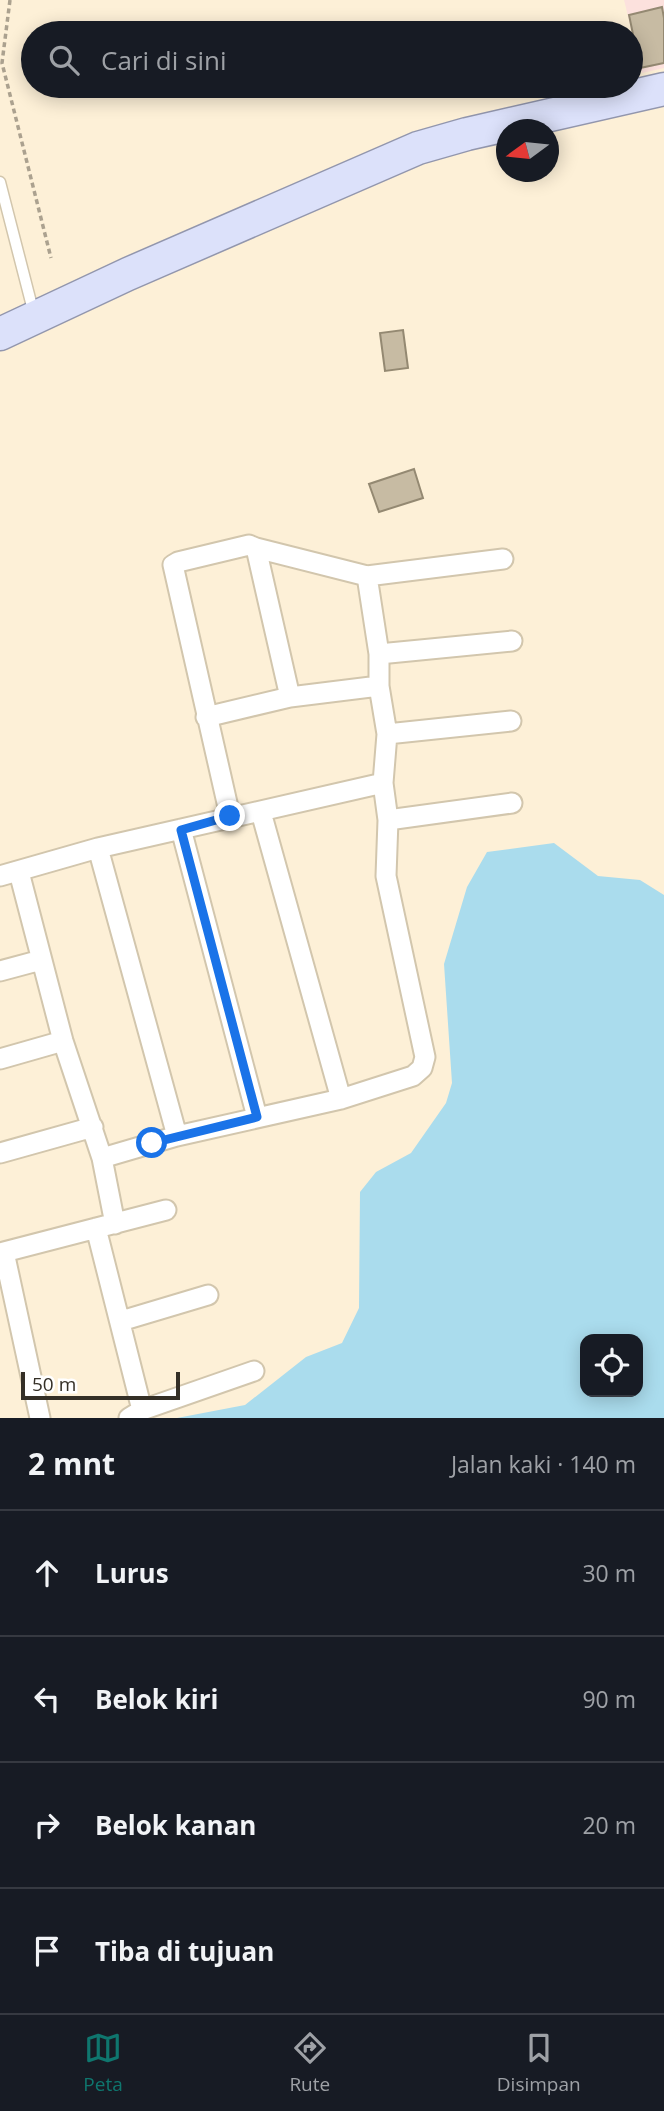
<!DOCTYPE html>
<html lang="id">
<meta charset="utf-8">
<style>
body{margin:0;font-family:"Open Sans",sans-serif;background:#242831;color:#f1f3f6}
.controls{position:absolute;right:21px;bottom:21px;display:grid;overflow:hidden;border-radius:14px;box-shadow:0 4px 18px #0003}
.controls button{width:63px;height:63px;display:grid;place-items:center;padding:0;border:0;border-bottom:2px solid #363941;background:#171b24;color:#f1f3f6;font:35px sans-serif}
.compass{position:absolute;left:496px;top:119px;width:63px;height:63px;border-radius:50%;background:#171b24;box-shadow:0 4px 18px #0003;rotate:255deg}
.scale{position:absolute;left:21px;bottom:18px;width:159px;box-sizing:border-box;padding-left:7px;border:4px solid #342f26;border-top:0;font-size:19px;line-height:24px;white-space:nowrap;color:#342f26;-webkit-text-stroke:5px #fff;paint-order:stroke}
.stop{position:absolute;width:21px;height:21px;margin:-16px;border:5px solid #1a73e8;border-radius:50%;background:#fff}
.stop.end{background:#1a73e8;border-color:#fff;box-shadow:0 2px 7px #0008}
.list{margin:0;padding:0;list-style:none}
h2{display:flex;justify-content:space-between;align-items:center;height:91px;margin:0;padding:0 28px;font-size:30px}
h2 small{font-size:23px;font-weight:400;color:#9ea1a6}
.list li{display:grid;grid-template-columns:46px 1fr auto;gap:21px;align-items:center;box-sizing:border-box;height:126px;padding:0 28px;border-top:2px solid #363941}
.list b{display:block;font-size:26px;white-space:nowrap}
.list em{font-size:23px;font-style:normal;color:#9ea1a6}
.icon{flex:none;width:38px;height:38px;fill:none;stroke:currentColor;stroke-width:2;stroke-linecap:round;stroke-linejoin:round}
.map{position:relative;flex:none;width:664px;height:1418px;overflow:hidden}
.search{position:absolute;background:#171b24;box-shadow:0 4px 18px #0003;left:21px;right:21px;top:21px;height:77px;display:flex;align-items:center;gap:18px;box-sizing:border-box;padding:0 24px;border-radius:38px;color:#9ea1a6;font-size:26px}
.sheet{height:595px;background:#171b24}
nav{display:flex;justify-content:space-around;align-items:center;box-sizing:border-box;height:98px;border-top:2px solid #363941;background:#171b24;font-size:19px;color:#9ea1a6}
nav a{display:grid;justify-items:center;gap:4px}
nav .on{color:#0f766e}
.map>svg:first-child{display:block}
.education{fill:#fce1dd}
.water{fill:#aadced;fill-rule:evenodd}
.building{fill:#c7bba3;stroke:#948972;stroke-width:2}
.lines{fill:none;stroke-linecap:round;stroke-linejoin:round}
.lane-casing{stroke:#d2c6ad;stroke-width:13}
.street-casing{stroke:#d2c6ad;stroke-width:23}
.primary-casing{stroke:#9296ad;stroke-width:35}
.path{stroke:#aba18f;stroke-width:3.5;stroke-dasharray:5 3.5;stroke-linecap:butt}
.lane{stroke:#fff;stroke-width:10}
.street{stroke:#fff;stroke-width:19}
.primary{stroke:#dce1fa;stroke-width:32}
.route{stroke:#1a73e8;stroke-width:9}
</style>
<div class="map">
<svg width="664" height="1418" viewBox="0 0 664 1418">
<rect width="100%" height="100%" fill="#fdf0d7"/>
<!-- education -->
<path class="education" d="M624 0H664V68L642 73Z"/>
<!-- water -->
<path class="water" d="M554 843 598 876 640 880 664 895V1418H177L245 1405 306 1357 342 1343 359 1308 360 1192 376 1172 411 1153 446 1103 452 1083 444 964 467 887 487 852ZM585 1339H638V1392H585Z"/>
<!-- building -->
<path class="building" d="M662 7 664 18V63L640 68 629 15Z
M403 330 408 368 385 371 380 333Z
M414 469 423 498 379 512 369 484Z"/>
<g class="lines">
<defs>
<path id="lane" d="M0 182 34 314"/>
<path id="street" d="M256 548 367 576
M379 654 512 641
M206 717 290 697 379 686
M387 734 511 721
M261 812 341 1099
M230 816 173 565 178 562 249 545 256 548 290 697
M388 820 512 803
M181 829 257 1117
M98 848 177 1136
M19 872 63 1041 102 1158 115 1224
M0 876 98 848 383 783
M0 971 41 960
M0 1059 63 1041
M0 1153 93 1127
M102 1158 177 1136 341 1099 413 1076 422 1068 425 1057 386 876 388 820 383 783 387 734 379 686V654L367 576 503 559
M96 1228 142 1410
M4 1252 40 1418
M0 1253 166 1210
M121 1321 208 1295
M129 1418 142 1410 254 1371"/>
<path id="primary" d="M0 334 128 274 418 148 467 134 664 89"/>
</defs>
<!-- lane casing -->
<use href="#lane" class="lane-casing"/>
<!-- street casing -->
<use href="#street" class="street-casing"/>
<!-- primary casing -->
<use href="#primary" class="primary-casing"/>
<!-- path -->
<path class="path" d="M10 0 2 63 51 258"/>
<!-- lane -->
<use href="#lane" class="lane"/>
<!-- street -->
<use href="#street" class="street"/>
<!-- primary -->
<use href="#primary" class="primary"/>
</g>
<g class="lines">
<!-- route -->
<path class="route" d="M152 1143 257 1117 181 830 230 816"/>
</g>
</svg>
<div class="controls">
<button><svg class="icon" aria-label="locate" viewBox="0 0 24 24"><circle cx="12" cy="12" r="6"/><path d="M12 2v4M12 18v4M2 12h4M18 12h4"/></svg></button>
</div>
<svg class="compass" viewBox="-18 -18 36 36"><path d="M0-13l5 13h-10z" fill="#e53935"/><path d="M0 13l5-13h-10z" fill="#9ea1a6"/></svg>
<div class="scale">50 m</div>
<div class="stop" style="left:152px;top:1143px"></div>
<div class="stop end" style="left:230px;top:816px"></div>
<div class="search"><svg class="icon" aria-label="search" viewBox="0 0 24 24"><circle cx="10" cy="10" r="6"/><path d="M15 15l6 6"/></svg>Cari di sini</div>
</div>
<section class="sheet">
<h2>2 mnt<small>Jalan kaki · 140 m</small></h2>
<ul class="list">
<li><svg class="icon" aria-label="ahead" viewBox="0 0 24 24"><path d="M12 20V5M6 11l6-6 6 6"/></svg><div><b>Lurus</b></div><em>30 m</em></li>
<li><svg class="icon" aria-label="left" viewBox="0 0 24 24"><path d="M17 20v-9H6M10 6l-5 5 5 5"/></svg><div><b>Belok kiri</b></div><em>90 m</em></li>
<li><svg class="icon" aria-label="right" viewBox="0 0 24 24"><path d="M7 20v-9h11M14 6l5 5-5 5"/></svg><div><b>Belok kanan</b></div><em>20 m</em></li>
<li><svg class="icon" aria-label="arrive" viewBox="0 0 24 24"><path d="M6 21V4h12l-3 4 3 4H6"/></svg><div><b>Tiba di tujuan</b></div></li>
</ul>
</section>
<nav>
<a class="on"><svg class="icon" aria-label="map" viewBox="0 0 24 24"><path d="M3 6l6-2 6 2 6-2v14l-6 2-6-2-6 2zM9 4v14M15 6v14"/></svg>Peta</a>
<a><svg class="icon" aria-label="directions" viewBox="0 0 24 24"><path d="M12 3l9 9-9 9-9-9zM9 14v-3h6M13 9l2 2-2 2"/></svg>Rute</a>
<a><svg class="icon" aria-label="saved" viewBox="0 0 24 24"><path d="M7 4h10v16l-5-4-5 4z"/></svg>Disimpan</a>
</nav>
